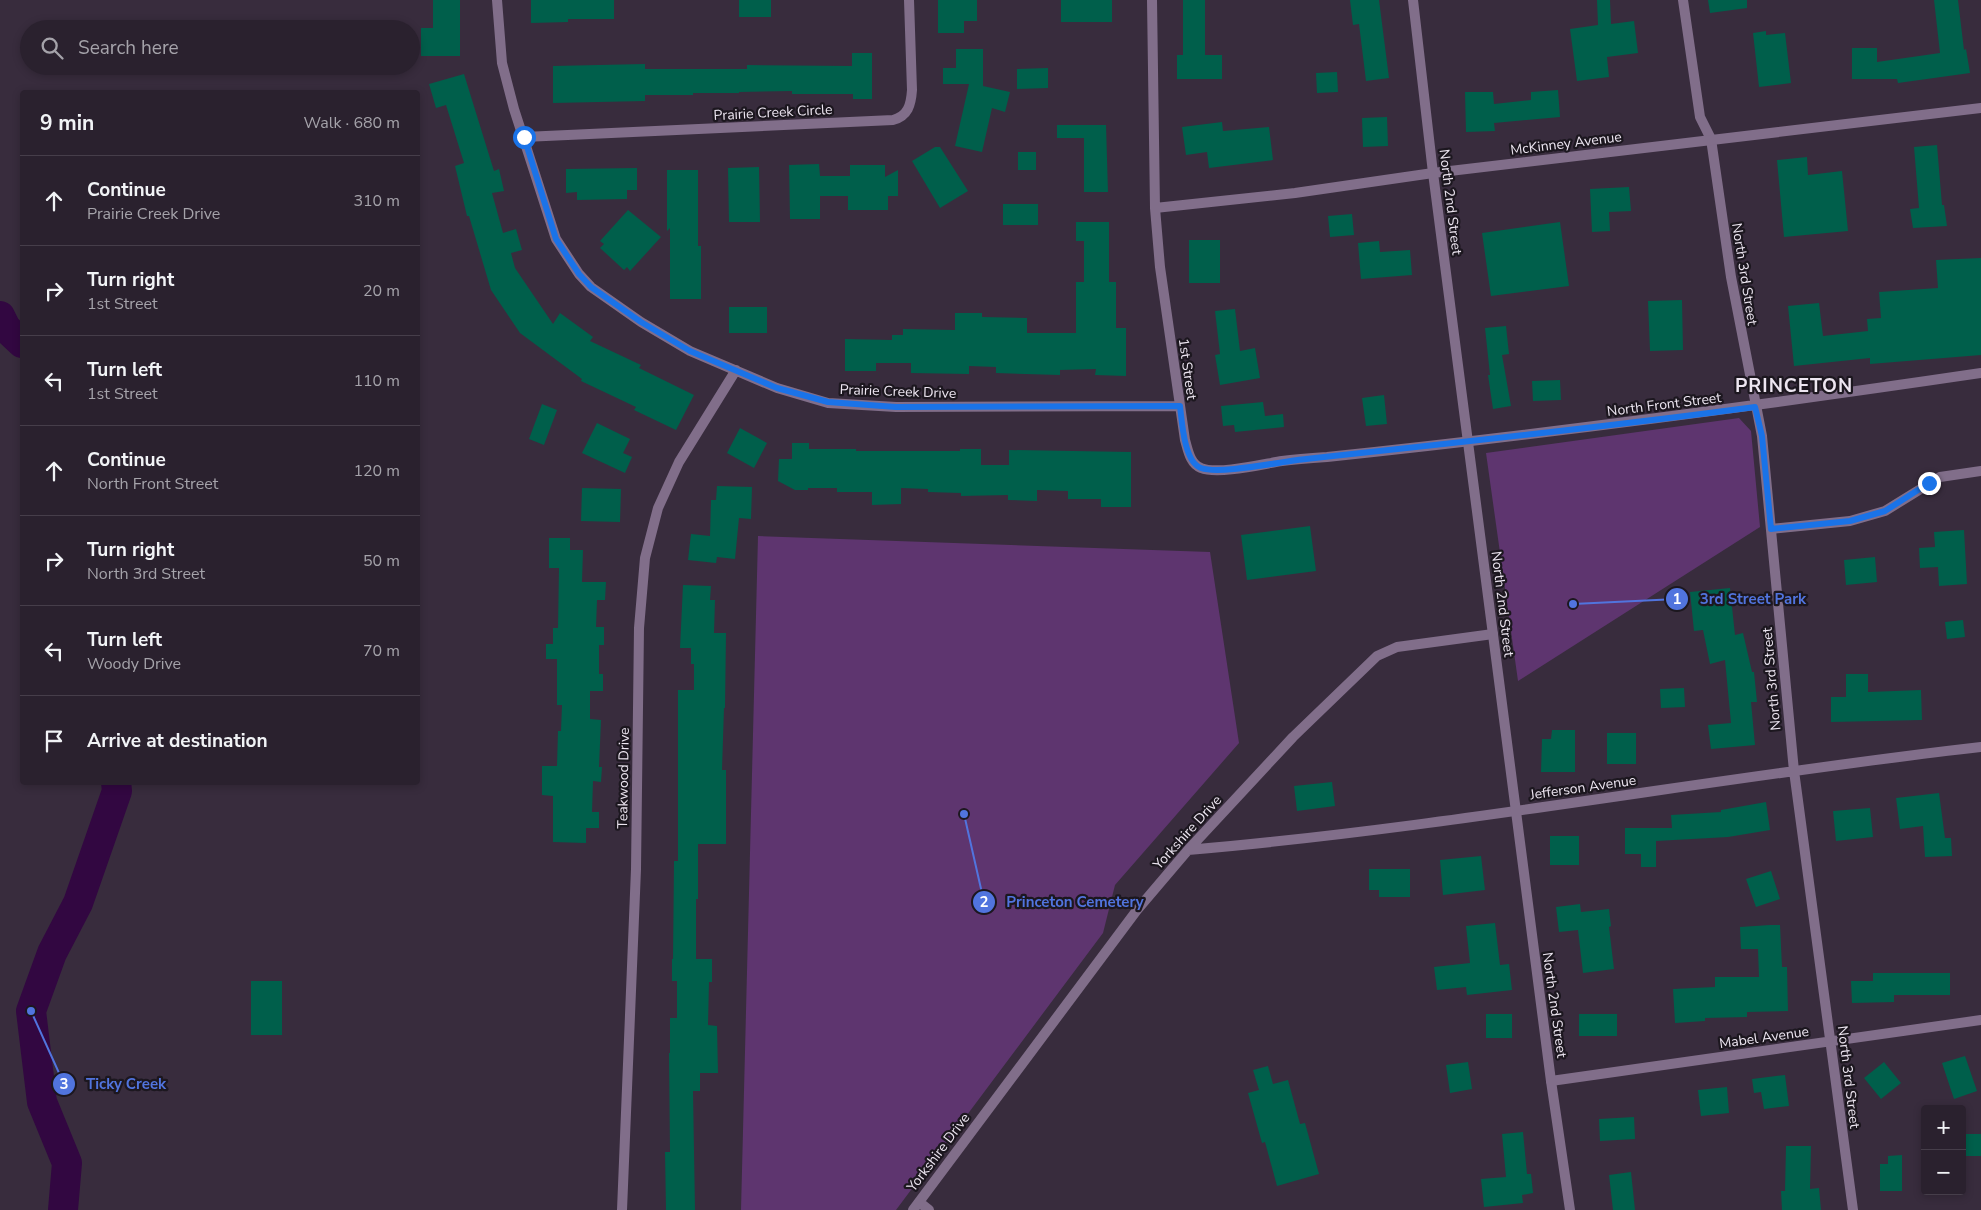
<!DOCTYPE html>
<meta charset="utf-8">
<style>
body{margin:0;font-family:"Nunito Sans",sans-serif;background:#322936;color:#f1f3f6}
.controls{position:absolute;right:15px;bottom:15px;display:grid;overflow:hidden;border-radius:5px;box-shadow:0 2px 8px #0003}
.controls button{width:45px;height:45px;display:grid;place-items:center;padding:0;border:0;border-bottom:1px solid #463e4a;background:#2a212e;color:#f1f3f6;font:25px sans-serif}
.stop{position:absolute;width:15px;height:15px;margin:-11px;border:4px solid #1a73e8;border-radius:50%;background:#fff}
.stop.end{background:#1a73e8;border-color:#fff;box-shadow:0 1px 5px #0008}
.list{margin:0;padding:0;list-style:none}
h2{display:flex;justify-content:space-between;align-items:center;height:65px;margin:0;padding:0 20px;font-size:21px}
h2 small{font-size:16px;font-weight:400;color:#a5a3aa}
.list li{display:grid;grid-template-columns:32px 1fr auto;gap:15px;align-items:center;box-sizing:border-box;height:90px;padding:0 20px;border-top:1px solid #463e4a}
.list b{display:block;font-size:19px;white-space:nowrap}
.list p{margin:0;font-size:16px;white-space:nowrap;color:#a5a3aa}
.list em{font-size:16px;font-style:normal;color:#a5a3aa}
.icon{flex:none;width:28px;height:28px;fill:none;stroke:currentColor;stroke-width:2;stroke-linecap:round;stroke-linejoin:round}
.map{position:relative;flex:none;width:1981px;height:1210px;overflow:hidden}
.search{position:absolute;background:#2a212e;box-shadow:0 2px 8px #0003;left:20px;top:20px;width:400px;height:55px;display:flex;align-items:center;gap:12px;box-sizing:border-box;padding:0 18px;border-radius:28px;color:#a5a3aa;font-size:19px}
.panel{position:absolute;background:#2a212e;box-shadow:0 2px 8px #0003;left:20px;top:90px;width:400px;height:695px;border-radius:5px}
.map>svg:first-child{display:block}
.green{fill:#5e356f}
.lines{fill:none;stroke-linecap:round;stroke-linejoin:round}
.river{stroke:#320741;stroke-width:30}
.building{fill:#005f4b}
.minor{stroke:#816e8a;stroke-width:10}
.tertiary{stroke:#816e8a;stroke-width:10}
.route{stroke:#1a73e8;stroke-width:6}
.labels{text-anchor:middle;stroke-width:4.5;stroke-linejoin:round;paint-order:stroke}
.street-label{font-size:14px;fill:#ede6f1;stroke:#1c171f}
.district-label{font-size:19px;font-weight:bold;letter-spacing:1px;fill:#ede6f1;stroke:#1c171f}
.leader{fill:none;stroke:#5174de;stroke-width:2}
.callout-dot{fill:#5174de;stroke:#1c171f;stroke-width:2}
.mark-label{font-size:15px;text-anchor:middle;font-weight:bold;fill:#fff}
.callout-label{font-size:15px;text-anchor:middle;font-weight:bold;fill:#5174de;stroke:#1c171f;stroke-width:4.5;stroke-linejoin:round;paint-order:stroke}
</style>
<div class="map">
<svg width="1981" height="1210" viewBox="0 0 1981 1210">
<rect width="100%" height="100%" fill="#382c3d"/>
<!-- green -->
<path class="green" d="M1739 418 1751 431 1760 527 1518 681 1486 453Z
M758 536 1210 552 1239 743 1115 885 1103 933 896 1210H741Z"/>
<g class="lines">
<!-- river -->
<path class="river" d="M0 316 6 328 22 343
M63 1210 67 1163 42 1102 31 1011 52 953 78 903 117 791 116 782"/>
</g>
<!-- building -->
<path class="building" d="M433 0H460V56H421V28H433Z
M531 0H614V19H568V22L531 23Z
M739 0H771V17H739Z
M938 0H977V21H964V33H938Z
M1061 0H1112V22H1061Z
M1183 0H1205V55H1222V79H1177V55H1183Z
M1350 0H1379L1389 78 1366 81 1359 24 1353 25Z
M1597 0H1610L1611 24 1634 21 1638 53 1607 57 1609 77 1577 81 1570 29 1598 25Z
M1708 0H1747V8L1710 13Z
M1934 0H1958L1964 50 1966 49 1970 73 1898 83 1897 79H1852V48H1877V62L1940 53Z
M1766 31V35L1785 33 1791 83 1759 87 1753 33Z
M956 49H983V86L1010 92 1005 112 992 108 982 152 955 146 969 84H943V68H956Z
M852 53H872V99H853V94H792V91L739 92V93H693V95H645V101L553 103V66L645 64V69H747V65L852 66Z
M1048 68V88L1017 89V69Z
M1337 72 1338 92 1317 93 1316 73Z
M464 74 494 171 499 169 504 191 492 193 503 233 516 229 522 250 511 253 515 268 553 324 560 313 593 337 590 341 641 365 639 368 694 395 676 430 634 410 636 407 581 381 582 379 520 333 491 290 469 216H467L455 166 464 163 446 105 436 108 429 84Z
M1558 90 1560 117 1494 123 1495 131 1466 132 1465 92H1493L1494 104 1531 100V92Z
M1387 117 1388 146 1363 147 1362 118Z
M1222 122 1223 131 1269 127 1273 160 1209 168 1207 152 1186 155 1182 127Z
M1057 125H1106L1108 192H1084V138H1057Z
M1937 145 1942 205H1944L1947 226 1913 228 1910 209 1919 208 1914 147Z
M935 147H940L968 191 940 208 912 161Z
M1018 152H1036V170H1018Z
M1807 157 1808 175 1842 171 1848 231 1784 237 1777 160Z
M819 164 820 176H850V165H885V177L898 170V196H888V210H848V196H820V219H790L789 165Z
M759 167 760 222H729L728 168Z
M637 168V190H627V199L577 200V192L566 193V169Z
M667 170H698V246H701V299H670V228L667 231Z
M1629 187 1631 211 1609 212 1610 231 1592 232 1590 189Z
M1003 204H1038V225H1003Z
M628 210 661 237 630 271 627 267 624 270 600 248 604 244 600 241Z
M1352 214 1354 235 1330 237 1328 216Z
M1076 222H1109V282H1116V328H1126V376L1095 375 1096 369 1060 370V375L996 373V367L969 366V374L911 373V363H876V371H845V339L892 340V335H903V329L955 330V313H982V317L1027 318V333H1076V282H1084V241H1076Z
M1560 222 1569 286 1491 296 1482 233Z
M1189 240H1220V283H1189Z
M1379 241 1380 252 1410 250 1412 275 1361 279 1358 243Z
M1981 258V355L1870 364V358L1794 366 1788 306 1819 303 1823 336 1868 331 1867 319 1881 318 1879 292 1938 288 1936 260Z
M1682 300 1683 350 1650 351 1648 301Z
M729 307H767V333H729Z
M1235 309 1240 351 1255 348 1260 378 1220 385 1215 355 1220 354 1215 311Z
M1506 326 1509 354 1502 355 1511 406 1493 409 1488 375H1490L1485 328Z
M1560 380 1561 400 1533 401 1532 381Z
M1384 395 1387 424 1366 426 1362 398Z
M1263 402 1265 416 1283 414 1284 427 1235 432 1234 425 1223 426 1221 406Z
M542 404 557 410 544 445 529 439Z
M597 423 630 439 623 453 632 457 625 473 582 453Z
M740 428 767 443 754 468 727 453Z
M792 443H809V449H856V451H960V449H981V465H1009V450L1131 452V507H1101V499H1068V491L1037 490V501L1008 500V495L961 496V493L928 492V489L901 488V504L872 505V492H837V488H808V490H795L778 481 779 459H792Z
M717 486 752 487 751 519 739 518 735 559 717 557 716 563 688 560 691 534 710 536 711 500H716Z
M582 488 621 489 620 522 581 521Z
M1310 526 1316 571 1247 580 1241 535Z
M1964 530 1967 584 1939 586 1938 567 1920 568 1919 548 1935 547 1934 532Z
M549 538H570V550H583L582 582H606L605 600H597L596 627H604V645H599V674H603V691H590V719L601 720 599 767H602L601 782 593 781 592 812H599V828H586V843L553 842V796L542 795V766H557L558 731H561L562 705H557V659H546V644H553V628H558L559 568H549Z
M1875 557 1877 582 1846 585 1844 560Z
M683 585 711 586 710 600H715L714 633H726L725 708H724L722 770H726V844H698V899H696V959H712V982H709L708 1025 717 1026 718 1073H700V1091H693L695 1210H666L665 1152H670L669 1053H670V1018H677V981H672V959H673L674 861H678V690H694V664H691V648H680Z
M1730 588 1735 635 1743 633 1752 672H1754L1757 702H1751L1755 745 1711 749 1708 725 1731 723 1725 660 1710 664 1703 630 1694 631 1690 592Z
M1963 620 1965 637 1947 639 1945 622Z
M1846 674H1868V692L1921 690 1922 720 1831 722V697H1846Z
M1684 688 1685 707 1661 708 1660 689Z
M1552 730H1575V772H1541L1542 739H1551Z
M1607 733H1636V764H1607Z
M1332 782 1335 806 1297 811 1294 786Z
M1939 793 1945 838H1951L1952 856 1925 857 1923 826 1900 829 1896 798Z
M1766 802 1770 830 1728 837 1656 841V867H1641V854H1625V828H1672L1671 815 1721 812V810Z
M1870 808 1873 837 1836 841 1833 811Z
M1550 836H1579V865H1550Z
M1481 856 1485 890 1443 895 1440 860Z
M1369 869H1410V897H1379V890H1369Z
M1771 871 1780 899 1756 907 1746 879Z
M1580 904 1581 912 1609 909 1611 926 1609 927 1614 969 1583 973 1578 930 1559 932 1556 907Z
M1495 923 1500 965 1509 964 1512 990 1467 995 1466 987 1437 990 1434 967 1470 963 1466 926Z
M1770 925H1780L1782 967H1787L1788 1011 1747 1012V1017L1705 1018V1021L1675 1023 1673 989 1715 987V977H1759L1758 949H1741L1740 927Z
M1873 973H1950V995H1894V1002L1852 1003 1851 981H1873Z
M251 981H282V1035H251Z
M1486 1014H1512V1038H1486Z
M1579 1014H1617V1036H1579Z
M1965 1056 1977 1091 1954 1099 1942 1063Z
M1468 1062 1472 1089 1450 1093 1446 1065Z
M1884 1062 1901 1083 1881 1099 1864 1078Z
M1268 1066 1273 1084 1288 1080 1300 1124 1305 1123 1319 1174 1277 1186 1265 1142 1262 1143 1248 1093 1259 1090 1253 1070Z
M1785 1075 1789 1106 1764 1109 1761 1092 1754 1093 1752 1079Z
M1727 1087 1729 1113 1701 1116 1698 1090Z
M1634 1117 1635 1139 1600 1141 1599 1119Z
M1523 1132 1527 1174H1531L1533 1193 1522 1195 1523 1203 1484 1207 1481 1179 1506 1177 1502 1134Z
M1962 1134H1981V1156H1962Z
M1786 1146H1811L1810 1189 1819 1188 1821 1210H1782L1781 1191H1785Z
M1902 1155V1191H1880V1164H1888V1156Z
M1631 1172 1635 1210H1613L1609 1175Z"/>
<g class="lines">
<!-- minor -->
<path class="minor" d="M497 0 502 63 514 109 556 239 579 274 591 287 641 322 690 351 777 388 828 403 896 407 1180 406
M1152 0 1155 208 1160 267 1185 440C1188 450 1190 464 1201 468 1218 475 1263 464 1282 461 1297 459 1312 458 1327 457 1546 434 1764 405 1981 373
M1683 0 1700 117 1711 139 1731 277 1762 436 1794 771 1853 1210
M524 137 893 120C908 116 911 105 912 90L909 0
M1155 208 1295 193 1433 173
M1771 529 1850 521 1885 511 1940 477 1981 471
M1188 850C1454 827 1716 777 1981 747
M1551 1081 1981 1020
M919 1202 929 1210
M622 1210 636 869 639 628 645 558 658 508 679 462 736 370
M913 1210 1137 910 1188 850 1293 737 1377 656 1397 647 1493 634"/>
<!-- tertiary -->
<path class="tertiary" d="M1413 0 1433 173 1485 573 1551 1081 1570 1210
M1433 173 1981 108"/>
</g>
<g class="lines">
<!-- route -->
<path class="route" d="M524 137 556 239 579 274 591 287 641 322 690 351 777 388 828 402 896 407 1180 406C1182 422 1184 462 1201 468 1220 475 1283 461 1306 459 1456 443 1606 427 1755 407L1762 436 1771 529 1850 521 1885 511 1929 483"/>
</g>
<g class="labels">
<!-- street labels -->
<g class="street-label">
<text transform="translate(773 112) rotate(-3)" y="5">Prairie Creek Circle</text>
<text transform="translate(1566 143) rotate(-7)" y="5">McKinney Avenue</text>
<text transform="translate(1451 202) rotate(83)" y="5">North 2nd Street</text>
<text transform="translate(1745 274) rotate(81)" y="5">North 3rd Street</text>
<text transform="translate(1188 369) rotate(82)" y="5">1st Street</text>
<text transform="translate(898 391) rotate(2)" y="5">Prairie Creek Drive</text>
<text transform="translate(1664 404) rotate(-7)" y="5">North Front Street</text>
<text transform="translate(1503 604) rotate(83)" y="5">North 2nd Street</text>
<text transform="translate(1771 679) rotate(-95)" y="5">North 3rd Street</text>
<text transform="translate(623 778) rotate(-89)" y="5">Teakwood Drive</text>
<text transform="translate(1583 787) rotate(-8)" y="5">Jefferson Avenue</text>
<text transform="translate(1187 832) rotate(-48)" y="5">Yorkshire Drive</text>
<text transform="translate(1555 1005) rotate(82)" y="5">North 2nd Street</text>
<text transform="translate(1764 1037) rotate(-8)" y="5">Mabel Avenue</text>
<text transform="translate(1849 1077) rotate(83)" y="5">North 3rd Street</text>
<text transform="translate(938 1152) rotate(-53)" y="5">Yorkshire Drive</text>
</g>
<!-- district labels -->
<g class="district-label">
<text x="1794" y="392">PRINCETON</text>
</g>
</g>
<!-- callouts -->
<path class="leader" d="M1573 604L1677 599M964 814L984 902M31 1011L64 1084"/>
<g class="callout-dot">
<circle cx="1573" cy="604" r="5"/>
<circle cx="964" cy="814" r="5"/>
<circle cx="31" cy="1011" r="5"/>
<circle cx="1677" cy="599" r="12"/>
<circle cx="984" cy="902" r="12"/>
<circle cx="64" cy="1084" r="12"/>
</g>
<g class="mark-label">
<text x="1677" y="604">1</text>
<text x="984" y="907">2</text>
<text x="64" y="1089">3</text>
</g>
<g class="callout-label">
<text x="1753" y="604">3rd Street Park</text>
<text x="1075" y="907">Princeton Cemetery</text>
<text x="126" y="1089">Ticky Creek</text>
</g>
</svg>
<div class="controls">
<button>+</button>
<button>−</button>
</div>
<div class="stop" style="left:524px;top:137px"></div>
<div class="stop end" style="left:1929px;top:483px"></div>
<div class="search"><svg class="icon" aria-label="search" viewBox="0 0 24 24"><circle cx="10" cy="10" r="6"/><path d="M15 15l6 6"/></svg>Search here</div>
<section class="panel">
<h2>9 min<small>Walk · 680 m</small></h2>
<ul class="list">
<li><svg class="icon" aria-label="ahead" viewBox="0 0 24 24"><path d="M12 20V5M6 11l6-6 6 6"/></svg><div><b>Continue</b><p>Prairie Creek Drive</p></div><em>310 m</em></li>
<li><svg class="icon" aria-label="right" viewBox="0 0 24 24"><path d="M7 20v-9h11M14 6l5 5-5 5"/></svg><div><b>Turn right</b><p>1st Street</p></div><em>20 m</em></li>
<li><svg class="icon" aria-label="left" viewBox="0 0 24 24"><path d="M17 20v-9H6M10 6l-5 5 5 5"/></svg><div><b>Turn left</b><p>1st Street</p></div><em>110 m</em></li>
<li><svg class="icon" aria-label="ahead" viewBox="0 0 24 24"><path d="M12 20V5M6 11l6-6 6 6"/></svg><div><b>Continue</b><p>North Front Street</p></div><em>120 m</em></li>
<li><svg class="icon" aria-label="right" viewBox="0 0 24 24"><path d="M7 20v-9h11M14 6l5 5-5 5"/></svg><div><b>Turn right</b><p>North 3rd Street</p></div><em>50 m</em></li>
<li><svg class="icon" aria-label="left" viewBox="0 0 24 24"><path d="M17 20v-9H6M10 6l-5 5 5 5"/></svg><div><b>Turn left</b><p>Woody Drive</p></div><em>70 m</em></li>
<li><svg class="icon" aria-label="arrive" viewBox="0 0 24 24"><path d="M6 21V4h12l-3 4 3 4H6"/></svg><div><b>Arrive at destination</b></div></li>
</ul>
</section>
</div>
